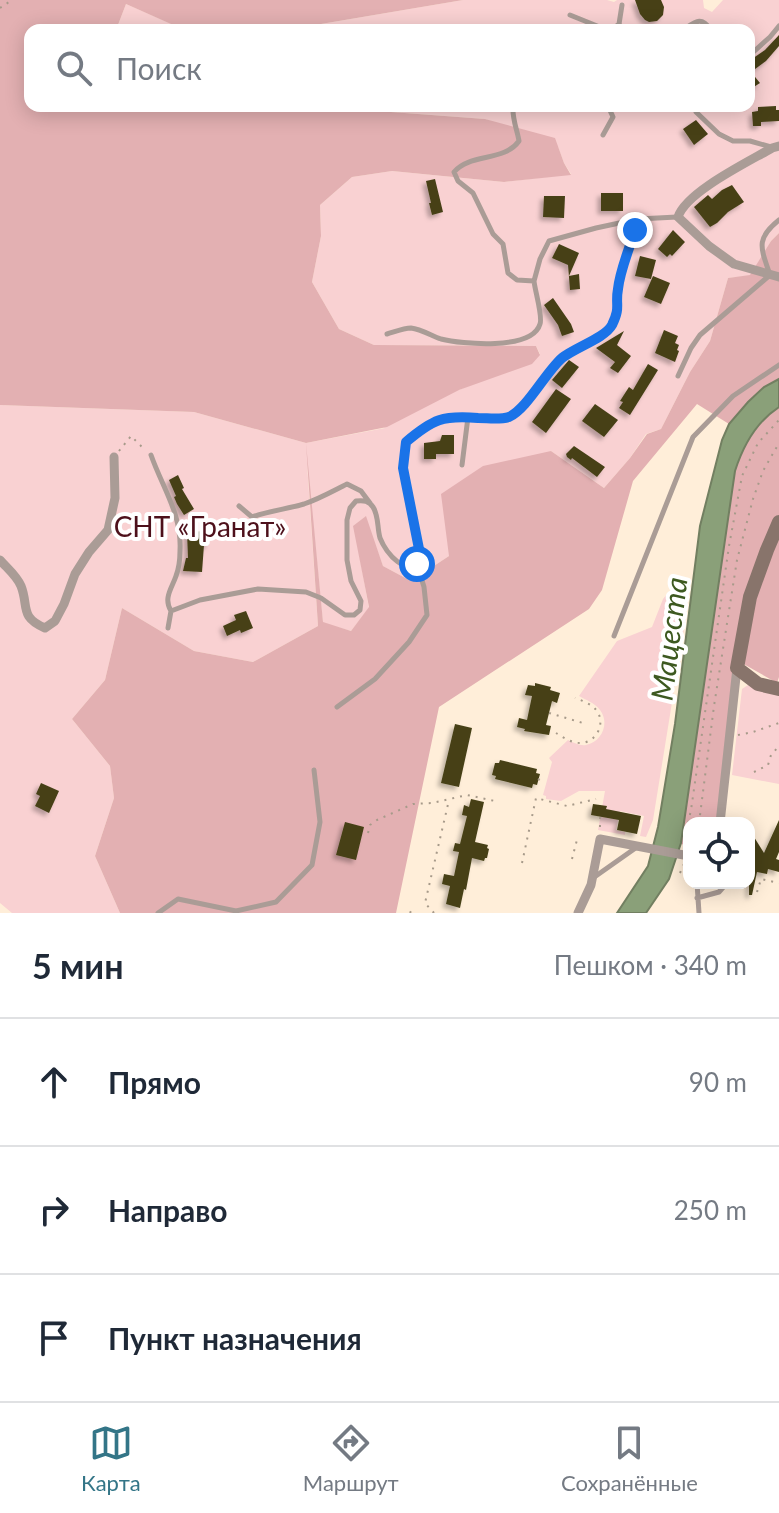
<!DOCTYPE html>
<html lang="ru">
<meta charset="utf-8">
<style>
body{margin:0;font-family:Lato,sans-serif;background:#f6f6f7;color:#1f2937}
.controls{position:absolute;right:24px;bottom:24px;display:grid;overflow:hidden;border-radius:16px;box-shadow:0 4px 20px #0003}
.controls button{width:72px;height:72px;display:grid;place-items:center;padding:0;border:0;border-bottom:2px solid #e0e1e3;background:#fff;color:#1f2937;font:40px sans-serif}
.stop{position:absolute;width:24px;height:24px;margin:-18px;border:6px solid #1a73e8;border-radius:50%;background:#fff}
.stop.end{background:#1a73e8;border-color:#fff;box-shadow:0 2px 8px #0008}
.list{margin:0;padding:0;list-style:none}
h2{display:flex;justify-content:space-between;align-items:center;height:104px;margin:0;padding:0 32px;font-size:34px}
h2 small{font-size:26px;font-weight:400;color:#747a83}
.list li{display:grid;grid-template-columns:52px 1fr auto;gap:24px;align-items:center;box-sizing:border-box;height:128px;padding:0 32px;border-top:2px solid #e0e1e3}
.list b{display:block;font-size:30px;white-space:nowrap}
.list em{font-size:26px;font-style:normal;color:#747a83}
.icon{flex:none;width:44px;height:44px;fill:none;stroke:currentColor;stroke-width:2;stroke-linecap:round;stroke-linejoin:round}
.map{position:relative;flex:none;width:779px;height:913px;overflow:hidden}
.search{position:absolute;background:#fff;box-shadow:0 4px 20px #0003;left:24px;right:24px;top:24px;height:88px;display:flex;align-items:center;gap:20px;box-sizing:border-box;padding:0 28px;border-radius:16px;color:#747a83;font-size:30px}
.sheet{height:488px;background:#fff}
nav{display:flex;justify-content:space-around;align-items:center;box-sizing:border-box;height:112px;border-top:2px solid #e0e1e3;background:#fff;font-size:22px;color:#747a83}
nav a{display:grid;justify-items:center;gap:4px}
nav .on{color:#337587}
.map>svg:first-child{display:block}
.green{fill:#f9d1d2}
.forest{fill:#e3b0b2}
.water{fill:#8aa079;stroke:#727f61;stroke-width:2}
.building{fill:#464118;filter:url(#shadow)}
.lines{fill:none;stroke-linecap:round;stroke-linejoin:round}
.path{stroke:#a79a8a;stroke-width:2;stroke-dasharray:2 6;stroke-linecap:butt}
.lane{stroke:#aa9c96;stroke-width:5}
.street{stroke:#aa9c96;stroke-width:9}
.secondary{stroke:#88746b;stroke-width:14}
.route{stroke:#1a73e8;stroke-width:10}
.labels{text-anchor:middle;stroke-width:8;stroke-linejoin:round;paint-order:stroke}
.park-label{font-size:28px;fill:#4d101b;stroke:#fff}
.water-label{font-size:30px;font-style:italic;fill:#3d5920;stroke:#fff}
</style>
<div class="map">
<svg width="779" height="913" viewBox="0 0 779 913">
<defs>
<filter id="shadow"><feDropShadow dx="-3.5" dy="3.5" stdDeviation="2" flood-color="#0004"/></filter>
</defs>
<rect width="100%" height="100%" fill="#ffeed9"/>
<!-- green -->
<path class="green" d="M463 0H607L614 2 617 0H703L704 8 712 12 723 0H779V233L771 241 750 276 728 278 710 341 690 372 661 429 646 434 630 458 604 488 551 451 449 556 411 581 383 566 365 517 354 526 369 608 351 631 323 623 307 463 318 626 253 662 194 651 122 608 105 680 72 719 110 766 114 798 95 856 120 913H12L0 903V405L194 412 306 443 385 428 0 235 459 390 540 354 536 346 374 345 339 329 312 282 321 236 320 205 352 177 392 171 504 182 571 174 564 163 558 147 485 119 310 106H749V30H116L126 4 181 28 315 25Z
M668 593H677L685 601 686 616 653 820 646 837 640 836 644 816 620 811 616 830 625 832V835L598 830 605 791H579L561 801 546 799V796L543 795 552 762 549 758 568 740C574 743 580 746 586 745 602 742 610 723 600 710 595 703 586 700 579 696L617 641 652 627 663 599Z
M748 685 779 693V784L732 775 742 689Z"/>
<!-- forest -->
<path class="forest" d="M0 0H463L315 25 180 28 126 4 116 30H30V106H310L485 119 555 138 564 163 571 175 504 182 392 171 352 177 320 205 321 236 312 282 339 329 374 345 536 346 540 355 532 364 459 390 387 427 306 443 323 622 351 631 369 607 353 526 366 516 383 566 411 581 449 556 441 494 483 466 551 451 604 488 630 458 647 434 661 429 690 372 710 341 728 278 750 275 771 241 779 233V379L764 387 729 424 697 404 633 481 602 590 589 609 439 707 396 913H120L95 856 114 798 110 766 72 719 105 680 122 608 194 651 253 662 318 626 306 443 194 412 0 405Z
M779 407V677L777 683 740 662 717 823H689V850L681 843 735 471C743 446 756 422 779 407Z"/>
<!-- water -->
<path class="water" d="M779 379V407C756 422 743 446 735 471L681 843 669 879 646 913H617L648 866 658 827 675 724 700 526 722 440 729 424 748 402 764 387Z"/>
<!-- building -->
<path class="building" d="M635 0H661L664 7 663 15 657 21 649 22 645 20 640 14Z
M779 35V46L766 61 751 72 760 83 749 90V61L765 50Z
M776 106V110H779V121L761 122V126H753L752 112 758 111V107Z
M696 120 708 134 694 145 683 129Z
M435 179 443 212 432 215 429 203H431L426 181Z
M732 185 744 202 728 212 717 223 710 227 694 207 708 195 712 199 722 190Z
M601 193H623V211H601Z
M544 196H565L564 218 543 217Z
M673 230 685 242 672 256 670 254 667 257 658 249Z
M559 244 579 253 569 276 579 274 580 289 570 290 568 265 552 258Z
M640 256 656 260 651 279 635 276Z
M653 276 670 283 661 304 644 297Z
M553 298 571 324 574 332 562 336 558 325 544 305Z
M664 330 678 336 675 343 679 345 677 350 679 351 675 362 655 353Z
M624 331 617 345 631 356 618 373 610 368 615 362 596 348Z
M569 360 579 367 562 388 552 380Z
M648 364 658 370 630 415 619 408 623 402 620 401 629 387 633 390Z
M556 389 571 399 546 433 532 422Z
M595 404 618 420 604 437 582 421Z
M442 435H454V454H436V459H424V443L440 441Z
M574 446 605 467 597 477 572 458 571 460 567 457 566 454Z
M178 475 184 488 182 489 194 509 184 515 177 504 174 497 176 496 169 480Z
M208 531 209 545H204L202 572 183 571 186 558H188L187 532Z
M246 611 253 628 241 633 240 630 227 636 223 626 236 620 234 615Z
M535 683 551 687 550 690 560 693 557 703 552 701 546 725 551 726 549 735 524 731 525 729 517 727 519 718 527 720 532 696 525 695 528 685 535 686Z
M455 724 472 728 459 787 441 783Z
M500 760 537 769 536 773 540 774 537 785 533 784 532 788 495 779 496 776 492 775 495 763H499Z
M41 783 59 791 49 813 35 806 40 796 36 794Z
M471 799 484 802 475 842 488 845 487 848 489 849 487 858H485L484 861 472 858 466 890 464 889 460 908 446 904 450 886 442 884 444 874 454 876 459 852 453 851 455 843 460 844 467 816 462 815 464 805 469 807Z
M593 804 607 806 606 809 641 816 637 834 617 830 619 820 591 815Z
M779 820V852L776 859 779 860V872L768 869 767 874 757 872 752 895H749V829L764 853Z
M345 822 364 827 356 860 336 855Z"/>
<g class="lines">
<!-- path -->
<path class="path" d="M0 8 12 0
M119 451 131 436 144 449
M549 713 583 723
M556 733C563 737 571 743 580 743 596 743 606 724 597 711 592 704 583 701 575 698
M738 735 753 732 779 723
M754 772 768 765 771 755 779 746
M538 779 540 780
M600 817V829
M699 823 714 706 737 560 753 499 763 471 779 443
M368 833 370 825 377 820 413 804 432 803 467 795 495 801
M689 843 684 841 691 810 729 546 742 476 758 443 779 420
M572 859 578 836
M522 863 536 798 567 806 596 799
M686 867 684 873 688 875
M680 873 684 864
M757 892 761 879 779 883
M410 913 411 911 412 913
M434 913 425 903 449 800"/>
<!-- lane -->
<path class="lane" d="M622 5 619 24 623 30
M570 15 607 30
M612 30 619 24
M683 30C695 22 701 15 711 30
M749 56 770 37 779 26
M513 106C512 119 517 129 519 141 504 162 470 153 454 172L458 181 473 193 493 234 503 244 508 273 517 280 534 281 540 259 549 241 596 228 638 219 677 217
M695 106 696 112 719 134 733 141H750L771 147
M603 135 613 117 608 106
M387 334C394 332 404 328 411 328 421 329 432 336 441 339 461 344 532 351 540 324 543 317 535 291 534 281
M678 376 691 348 700 335 770 275C761 248 755 239 779 220
M151 455C163 489 182 514 180 551 180 559 179 568 176 576 172 588 163 598 171 611L200 600 258 589 306 592 321 598 345 615H354L360 610 361 601 351 581 347 560V520L350 508 356 501C364 500 369 501 373 507 379 516 377 528 380 538 386 553 407 579 421 559L403 468 406 442C437 416 445 416 484 418 492 418 502 419 508 417 527 409 545 373 562 358 575 347 605 338 612 325 622 308 615 306 617 290 620 266 631 242 638 219
M462 465 468 417
M239 506 252 517C269 511 287 509 304 504 319 499 333 491 347 484L361 491 370 503
M168 628 171 611
M614 636 693 437 733 396 779 365
M337 707 375 679 409 642 427 615 424 587 417 564
M593 878 637 847
M697 883 699 913
M697 898 719 892 727 883
M158 913 178 899 236 911 276 902 312 865 320 822 314 770"/>
<!-- street -->
<path class="street" d="M779 146 772 148C748 162 686 192 678 217L709 246 734 264 779 277
M0 560C7 568 17 576 21 586 29 606 19 617 45 628L55 621 64 604 75 574 89 552 108 530 115 498 114 457
M720 823 737 668
M578 913 591 885 600 839 689 856"/>
<!-- secondary -->
<path class="secondary" d="M779 522 767 550 750 597 737 668 758 684 779 689"/>
</g>
<g class="lines">
<!-- route -->
<path class="route" d="M417 564 421 559 403 468 406 442C433 419 443 415 478 418 488 418 500 420 509 417 527 409 545 373 562 358 576 347 605 338 612 325 621 307 615 305 618 289 620 270 629 250 635 230"/>
</g>
<g class="labels">
<!-- park labels -->
<g class="park-label">
<text x="200" y="537">СНТ «Гранат»</text>
</g>
<!-- water labels -->
<g class="water-label">
<text transform="translate(670 639) rotate(-83)" y="10">Мацеста</text>
</g>
</g>
</svg>
<div class="controls">
<button><svg class="icon" aria-label="locate" viewBox="0 0 24 24"><circle cx="12" cy="12" r="6"/><path d="M12 2v4M12 18v4M2 12h4M18 12h4"/></svg></button>
</div>
<div class="stop" style="left:417px;top:564px"></div>
<div class="stop end" style="left:635px;top:230px"></div>
<div class="search"><svg class="icon" aria-label="search" viewBox="0 0 24 24"><circle cx="10" cy="10" r="6"/><path d="M15 15l6 6"/></svg>Поиск</div>
</div>
<section class="sheet">
<h2>5 мин<small>Пешком · 340 m</small></h2>
<ul class="list">
<li><svg class="icon" aria-label="ahead" viewBox="0 0 24 24"><path d="M12 20V5M6 11l6-6 6 6"/></svg><div><b>Прямо</b></div><em>90 m</em></li>
<li><svg class="icon" aria-label="right" viewBox="0 0 24 24"><path d="M7 20v-9h11M14 6l5 5-5 5"/></svg><div><b>Направо</b></div><em>250 m</em></li>
<li><svg class="icon" aria-label="arrive" viewBox="0 0 24 24"><path d="M6 21V4h12l-3 4 3 4H6"/></svg><div><b>Пункт назначения</b></div></li>
</ul>
</section>
<nav>
<a class="on"><svg class="icon" aria-label="map" viewBox="0 0 24 24"><path d="M3 6l6-2 6 2 6-2v14l-6 2-6-2-6 2zM9 4v14M15 6v14"/></svg>Карта</a>
<a><svg class="icon" aria-label="directions" viewBox="0 0 24 24"><path d="M12 3l9 9-9 9-9-9zM9 14v-3h6M13 9l2 2-2 2"/></svg>Маршрут</a>
<a><svg class="icon" aria-label="saved" viewBox="0 0 24 24"><path d="M7 4h10v16l-5-4-5 4z"/></svg>Сохранённые</a>
</nav>
